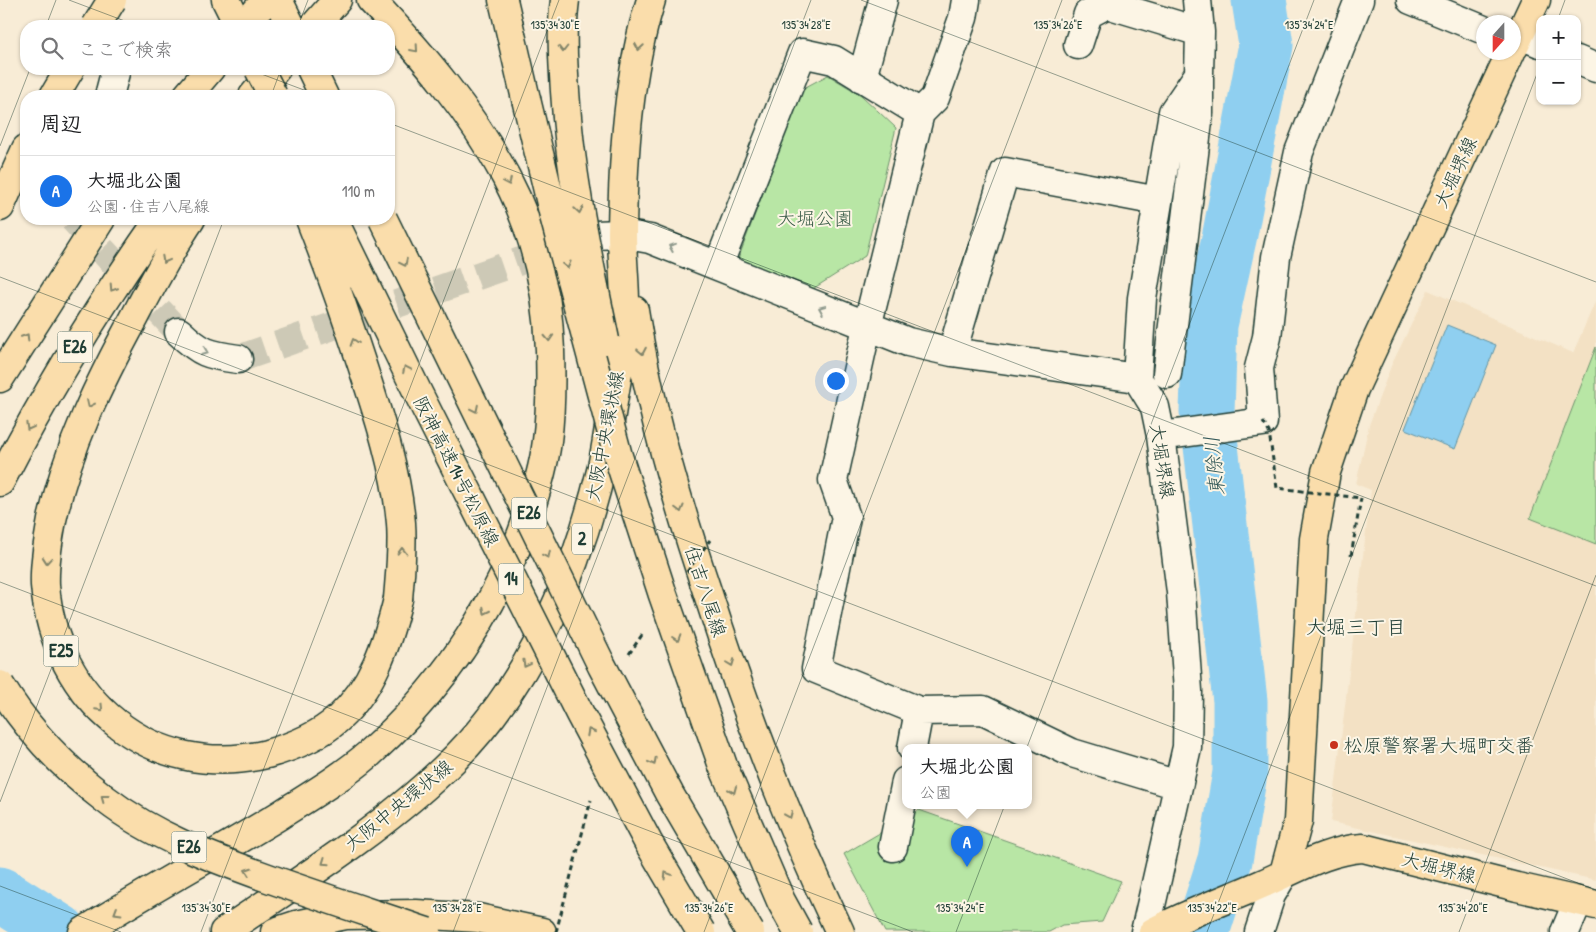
<!DOCTYPE html>
<html lang="ja">
<meta charset="utf-8">
<style>
body{margin:0;font-family:"Patrick Hand","Klee One",sans-serif;background:#f6f6f6;color:#202124}
.controls{position:absolute;right:15px;top:15px;display:grid;overflow:hidden;border-radius:10px;box-shadow:0 1px 4px #0004}
.controls button{width:45px;height:45px;display:grid;place-items:center;padding:0;border:0;border-bottom:1px solid #e0e0e0;background:#fff;color:#202124;font:25px sans-serif}
.compass{position:absolute;left:1476px;top:15px;width:45px;height:45px;border-radius:50%;background:#fff;box-shadow:0 1px 4px #0004;rotate:201deg}
.you{position:absolute;left:835px;top:380px;width:18px;height:18px;margin:-12px;border:4px solid #fff;border-radius:50%;background:#1a73e8;box-shadow:0 0 0 8px #1a73e833}
.badge{display:grid;place-items:center;width:32px;height:32px;border-radius:50%;background:#1a73e8;color:#fff;font-size:16px;font-weight:700}
.pin{position:absolute;translate:-50% -41px;filter:drop-shadow(0 1px 2px #0008)}
.pin::after{content:'';position:absolute;top:26px;width:18px;height:15px;background:inherit;clip-path:polygon(0 0,100% 0,50% 100%)}
.popup{position:absolute;left:902px;top:744px;width:130px;height:65px;box-sizing:border-box;display:grid;place-content:center;border-radius:10px;background:#fff;filter:drop-shadow(0 1px 4px #0005);font-size:16px;white-space:nowrap;color:#757577}
.popup b{font-size:19px;color:#202124}
.popup::after{content:'';position:absolute;left:50%;top:100%;margin-left:-10px;border:10px solid transparent;border-top-color:#fff}
.list{margin:0;padding:0;list-style:none}
h2{display:flex;justify-content:space-between;align-items:center;height:65px;margin:0;padding:0 20px;font-size:21px}
h2 small{font-size:16px;font-weight:400;color:#757577}
.list li{display:grid;grid-template-columns:32px 1fr auto;gap:15px;align-items:center;box-sizing:border-box;height:70px;padding:0 20px;border-top:1px solid #e0e0e0}
.list b{display:block;font-size:19px;white-space:nowrap}
.list p{margin:0;font-size:16px;white-space:nowrap;color:#757577}
.list em{font-size:16px;font-style:normal;color:#757577}
.icon{flex:none;width:28px;height:28px;fill:none;stroke:currentColor;stroke-width:2;stroke-linecap:round;stroke-linejoin:round}
.map{position:relative;flex:none;width:1596px;height:932px;overflow:hidden}
.search{position:absolute;background:#fff;box-shadow:0 1px 4px #0004;left:20px;top:20px;width:375px;height:55px;display:flex;align-items:center;gap:12px;box-sizing:border-box;padding:0 18px;border-radius:20px;color:#757577;font-size:19px}
.panel{position:absolute;background:#fff;box-shadow:0 1px 4px #0004;left:20px;top:90px;width:375px;height:135px;border-radius:20px}
.map>svg:first-child{display:block}
.built{fill:#f3e1c4}
.green{fill:#b8e6a5;stroke:#6c926c}
.water{fill:#8fcff0;stroke:#6295a5}
.lines{fill:none;stroke-linecap:round;stroke-linejoin:round}
.river{stroke:#8fcff0;stroke-width:55}
.minor-tunnel{stroke:#cdc9b6;stroke-width:28;stroke-dasharray:28 14;stroke-linecap:butt}
.minor-casing{stroke:#1f3d34;stroke-width:31}
.major-casing{stroke:#1f3d34;stroke-width:31}
.highway-casing{stroke:#1f3d34;stroke-width:31}
.path{stroke:#1f3d34;stroke-width:3;stroke-dasharray:5 4;stroke-linecap:butt}
.minor{stroke:#fcf5e5;stroke-width:28}
.major{stroke:#faddab;stroke-width:28}
.highway{stroke:#faddab;stroke-width:28}
.highway-bridge-casing{stroke:#1f3d34;stroke-width:31;stroke-linecap:butt}
.path-bridge{stroke:#1f3d34;stroke-width:3;stroke-dasharray:5 4;stroke-linecap:butt}
.highway-bridge{stroke:#faddab;stroke-width:28}
.oneway{stroke:#82856a}
.oneway2{stroke:#8e998c}
.ticks{fill:none;stroke:#1f3d34;stroke-width:1;stroke-opacity:0.45}
.poi-dot{fill:#c8321e;stroke:#fcf5e5;stroke-width:2}
.labels{text-anchor:middle;stroke-width:4;stroke-linejoin:round;paint-order:stroke}
.shield{fill:#fcf5e5;stroke:#617469;stroke-width:1}
.shield-label{font-size:18px;font-weight:bold;fill:#1f3d34}
.street-label{font-size:19px;fill:#1f3d34;stroke:#fcf5e5}
.park-label{font-size:19px;fill:#3e5f4b;stroke:#fcf5e5}
.poi-label{font-size:19px;fill:#1f3d34;stroke:#fcf5e5;text-anchor:start}
.water-label{font-size:20px;font-style:italic;fill:#355a5a;stroke:#fcf5e5}
.neighbourhood-label{font-size:20px;fill:#1f3d34;stroke:#fcf5e5}
.ticks-label{font-size:12px;text-anchor:middle;fill:#1f3d34;stroke:#fcf5e5;stroke-width:4;stroke-linejoin:round;paint-order:stroke}
</style>
<div class="map">
<svg width="1596" height="932" viewBox="0 0 1596 932">
<rect width="100%" height="100%" fill="#f8ecd6"/>
<filter id="ink" filterUnits="userSpaceOnUse"><feTurbulence type="fractalNoise" baseFrequency=".02" numOctaves="2"/><feDisplacementMap in="SourceGraphic" scale="10" xChannelSelector="R" yChannelSelector="G"/><feConvolveMatrix kernelMatrix="1 2 1 2 8 2 1 2 1" color-interpolation-filters="sRGB"/></filter>
<g filter="url(#ink)">
<!-- built -->
<path class="built" d="M1428 290 1573 353 1596 300V880L1331 822 1371 490 1356 484 1369 425 1391 366Z"/>
<!-- green -->
<path class="green" d="M828 75 861 95 896 128 865 256 811 290 737 262 802 89Z
M1596 347V544L1530 518Z
M919 810 1121 881 1102 922 1062 925 1049 932H885L844 854Z"/>
<!-- water -->
<path class="water" d="M1447 325 1496 345 1455 449 1405 429Z"/>
<g class="lines">
<!-- river -->
<path class="river" d="M0 894 60 932
M1202 932 1225 860 1240 773V701L1207 411 1210 325 1230 234 1266 45 1259 0"/>
<!-- minor-tunnel -->
<path class="minor-tunnel" d="M73 219 179 332
M238 359 558 248"/>
<defs>
<path id="minor" d="M966 0 963 18 935 98 920 113 867 327 833 480 846 517 816 669 919 711 983 710 1072 753 1178 785
M1411 0 1484 30
M1520 35 1540 43
M1078 45 1088 14 1107 4 1200 32
M1577 60 1596 68
M862 78 883 0
M109 96 116 69
M595 235 622 234 650 239 908 342 952 352 1137 378
M718 266 802 53 834 60 920 113
M179 332C201 353 208 355 238 359
M952 352 1005 172 1158 201
M1167 374 1199 113V74
M1161 436 1263 422 1259 368 1267 337 1276 257 1299 152 1359 0
M912 748 919 711
M893 847 906 781
M1145 932 1187 747 1188 691 1181 592 1161 436 1155 407 1137 378 1142 298 1173 112 1199 74 1200 32 1197 0
M1259 932 1271 895 1284 873
M1565 932 1578 901"/>
<path id="major" d="M1514 47 1536 0
M634 310C649 406 676 499 707 591 744 707 788 822 840 932
M1284 873 1298 821 1314 539 1326 472 1354 389 1511 52
M224 932C299 881 378 832 444 769 529 689 575 579 602 467 606 448 609 428 612 408 617 378 623 346 625 316 626 288 622 261 622 233 623 157 628 73 651 0
M275 932 296 925 346 915 416 914 478 918 542 932
M1153 932C1188 913 1226 900 1262 884 1295 870 1327 850 1363 848L1517 887 1596 905"/>
<path id="highway" d="M226 0 239 26
M278 0 291 26
M503 0 526 99
M244 26 266 0
M314 26 337 0
M311 69 324 96
M54 96 70 69
M187 96 210 69
M253 96 276 69
M0 207 26 149
M191 219C170 250 153 283 135 317 99 383 68 446 52 520 48 541 44 564 45 585 54 700 152 782 267 754 292 747 318 737 338 719 373 687 387 644 398 599
M0 378 101 219
M0 482C47 390 101 303 160 219
M83 932C147 891 215 855 280 815 310 796 342 777 369 754 438 692 489 620 522 533 533 503 543 472 547 441 551 411 551 381 550 350 548 291 534 230 506 177 471 111 422 54 371 0"/>
</defs>
<!-- minor casing -->
<use href="#minor" class="minor-casing"/>
<!-- major casing -->
<use href="#major" class="major-casing"/>
<!-- highway casing -->
<use href="#highway" class="highway-casing"/>
<!-- path -->
<path class="path" d="M1351 556 1361 498"/>
<!-- minor -->
<use href="#minor" class="minor"/>
<!-- major -->
<use href="#major" class="major"/>
<!-- highway -->
<use href="#highway" class="highway"/>
<defs>
<path id="highway-bridge" d="M565 0C561 30 563 61 565 91 570 176 588 257 605 340
M96 26 112 0
M259 69 273 96
M526 99 554 216 618 456 662 592 723 766 781 901 798 932
M310 219C329 267 346 316 362 365 379 417 396 468 401 523 403 549 400 574 398 599
M333 219 418 393 580 714 648 842 701 932
M383 219 602 666 670 795 750 932
M0 685C27 729 64 768 105 799 153 836 212 858 268 878 321 897 374 914 427 932"/>
</defs>
<!-- highway-bridge casing -->
<use href="#highway-bridge" class="highway-bridge-casing"/>
<!-- path-bridge -->
<path class="path-bridge" d="M1263 422 1269 432 1277 488 1361 498
M687 572 710 540
M629 654 644 632
M556 932 591 800"/>
<!-- highway-bridge -->
<use href="#highway-bridge" class="highway-bridge"/>
</g>
<!-- one-way arrows -->
<defs><path id="oneway-chevron" d="M-2-3.5L2.5 0L-2 3.5" fill="none" stroke-width="1.6" stroke-linecap="round" stroke-linejoin="round" transform="scale(1.25)"/></defs>
<g class="oneway">
<use href="#oneway-chevron" transform="translate(639 47) rotate(99)"/>
<use href="#oneway-chevron" transform="translate(415 49) rotate(49)"/>
<use href="#oneway-chevron" transform="translate(563 49) rotate(90)"/>
<use href="#oneway-chevron" transform="translate(508 182) rotate(65)"/>
<use href="#oneway-chevron" transform="translate(579 210) rotate(81)"/>
<use href="#oneway-chevron" transform="translate(165 260) rotate(118)"/>
<use href="#oneway-chevron" transform="translate(404 263) rotate(64)"/>
<use href="#oneway-chevron" transform="translate(567 265) rotate(75)"/>
<use href="#oneway-chevron" transform="translate(113 288) rotate(123)"/>
<use href="#oneway-chevron" transform="translate(26 337) rotate(-58)"/>
<use href="#oneway-chevron" transform="translate(549 338) rotate(87)"/>
<use href="#oneway-chevron" transform="translate(354 342) rotate(-108)"/>
<use href="#oneway-chevron" transform="translate(642 351) rotate(79)"/>
<use href="#oneway-chevron" transform="translate(406 369) rotate(-116)"/>
<use href="#oneway-chevron" transform="translate(90 404) rotate(115)"/>
<use href="#oneway-chevron" transform="translate(475 409) rotate(64)"/>
<use href="#oneway-chevron" transform="translate(29 427) rotate(119)"/>
<use href="#oneway-chevron" transform="translate(680 509) rotate(75)"/>
<use href="#oneway-chevron" transform="translate(402 551) rotate(-91)"/>
<use href="#oneway-chevron" transform="translate(547 555) rotate(64)"/>
<use href="#oneway-chevron" transform="translate(47 560) rotate(95)"/>
<use href="#oneway-chevron" transform="translate(486 611) rotate(117)"/>
<use href="#oneway-chevron" transform="translate(677 638) rotate(72)"/>
<use href="#oneway-chevron" transform="translate(731 663) rotate(69)"/>
<use href="#oneway-chevron" transform="translate(526 664) rotate(119)"/>
<use href="#oneway-chevron" transform="translate(100 708) rotate(46)"/>
<use href="#oneway-chevron" transform="translate(590 732) rotate(-118)"/>
<use href="#oneway-chevron" transform="translate(653 762) rotate(62)"/>
<use href="#oneway-chevron" transform="translate(733 790) rotate(67)"/>
<use href="#oneway-chevron" transform="translate(104 798) rotate(-143)"/>
<use href="#oneway-chevron" transform="translate(789 815) rotate(67)"/>
<use href="#oneway-chevron" transform="translate(325 862) rotate(145)"/>
<use href="#oneway-chevron" transform="translate(248 871) rotate(-160)"/>
<use href="#oneway-chevron" transform="translate(667 875) rotate(-121)"/>
<use href="#oneway-chevron" transform="translate(117 912) rotate(149)"/>
</g>
<g class="oneway2">
<use href="#oneway-chevron" transform="translate(672 247) rotate(-158)"/>
<use href="#oneway-chevron" transform="translate(822 309) rotate(-158)"/>
<use href="#oneway-chevron" transform="translate(205 352) rotate(22)"/>
</g>
</g>
<!-- ticks -->
<path class="ticks" d="M69 0 138 26M861 0 1596 282M1558 19 1565 0M46 26 56 0M298 26 308 0M248 69 320 96M271 96 281 69M389 123 1596 586M0 146 30 69M0 277 1596 890M0 582 913 932M0 802 224 219M0 886 121 932M201 932 559 0M453 932 811 0M704 932 1062 0M956 932 1314 0M1207 932 1540 66M1459 932 1596 575"/>
<!-- markers -->
<circle class="poi-dot" cx="1334" cy="745" r="5"/>
<g class="labels">
<!-- shield labels -->
<g class="shield">
<rect x="57.5" y="331.5" width="35" height="31" rx="4"/>
<rect x="511.5" y="497.5" width="35" height="31" rx="4"/>
<rect x="572" y="523.5" width="20" height="31" rx="4"/>
<rect x="498.5" y="563.5" width="25" height="31" rx="4"/>
<rect x="43.5" y="635.5" width="35" height="31" rx="4"/>
<rect x="171.5" y="831.5" width="35" height="31" rx="4"/>
</g>
<g class="shield-label">
<text x="75" y="353">E26</text>
<text x="529" y="519">E26</text>
<text x="582" y="545">2</text>
<text x="511" y="585">14</text>
<text x="61" y="657">E25</text>
<text x="189" y="853">E26</text>
</g>
<!-- street labels -->
<g class="street-label">
<text transform="translate(1455 172) rotate(-65)" y="7">大堀堺線</text>
<text transform="translate(604 436) rotate(-79)" y="7">大阪中央環状線</text>
<text transform="translate(1163 461) rotate(81)" y="7">大堀堺線</text>
<text transform="translate(457 471) rotate(63)" y="7">阪神高速14号松原線</text>
<text transform="translate(706 591) rotate(72)" y="7">住吉八尾線</text>
<text transform="translate(398 805) rotate(-39)" y="7">大阪中央環状線</text>
<text transform="translate(1439 867) rotate(14)" y="7">大堀堺線</text>
</g>
<!-- park labels -->
<g class="park-label">
<text x="815" y="225">大堀公園</text>
</g>
<!-- poi labels -->
<g class="poi-label">
<text x="1344" y="752">松原警察署大堀町交番</text>
</g>
<!-- water labels -->
<g class="water-label">
<text transform="translate(1214 466) rotate(-96)" y="7">東除川</text>
</g>
<!-- neighbourhood labels -->
<g class="neighbourhood-label">
<text x="1356" y="634">大堀三丁目</text>
</g>
</g>
<g class="ticks-label">
<text x="555" y="29">135°34'30"E</text>
<text x="806" y="29">135°34'28"E</text>
<text x="1058" y="29">135°34'26"E</text>
<text x="1309" y="29">135°34'24"E</text>
<text x="206" y="912">135°34'30"E</text>
<text x="457" y="912">135°34'28"E</text>
<text x="709" y="912">135°34'26"E</text>
<text x="960" y="912">135°34'24"E</text>
<text x="1212" y="912">135°34'22"E</text>
<text x="1463" y="912">135°34'20"E</text>
</g>
</svg>
<div class="controls">
<button>+</button>
<button>−</button>
</div>
<svg class="compass" viewBox="-18 -18 36 36"><path d="M0-13l5 13h-10z" fill="#e53935"/><path d="M0 13l5-13h-10z" fill="#757577"/></svg>
<div class="you"></div>
<div class="pin badge" style="left:967px;top:867px">A</div>
<div class="popup"><b>大堀北公園</b>公園</div>
<div class="search"><svg class="icon" aria-label="search" viewBox="0 0 24 24"><circle cx="10" cy="10" r="6"/><path d="M15 15l6 6"/></svg>ここで検索</div>
<section class="panel">
<h2>周辺<small></small></h2>
<ul class="list">
<li><span class="badge">A</span><div><b>大堀北公園</b><p>公園 · 住吉八尾線</p></div><em>110 m</em></li>
</ul>
</section>
</div>
